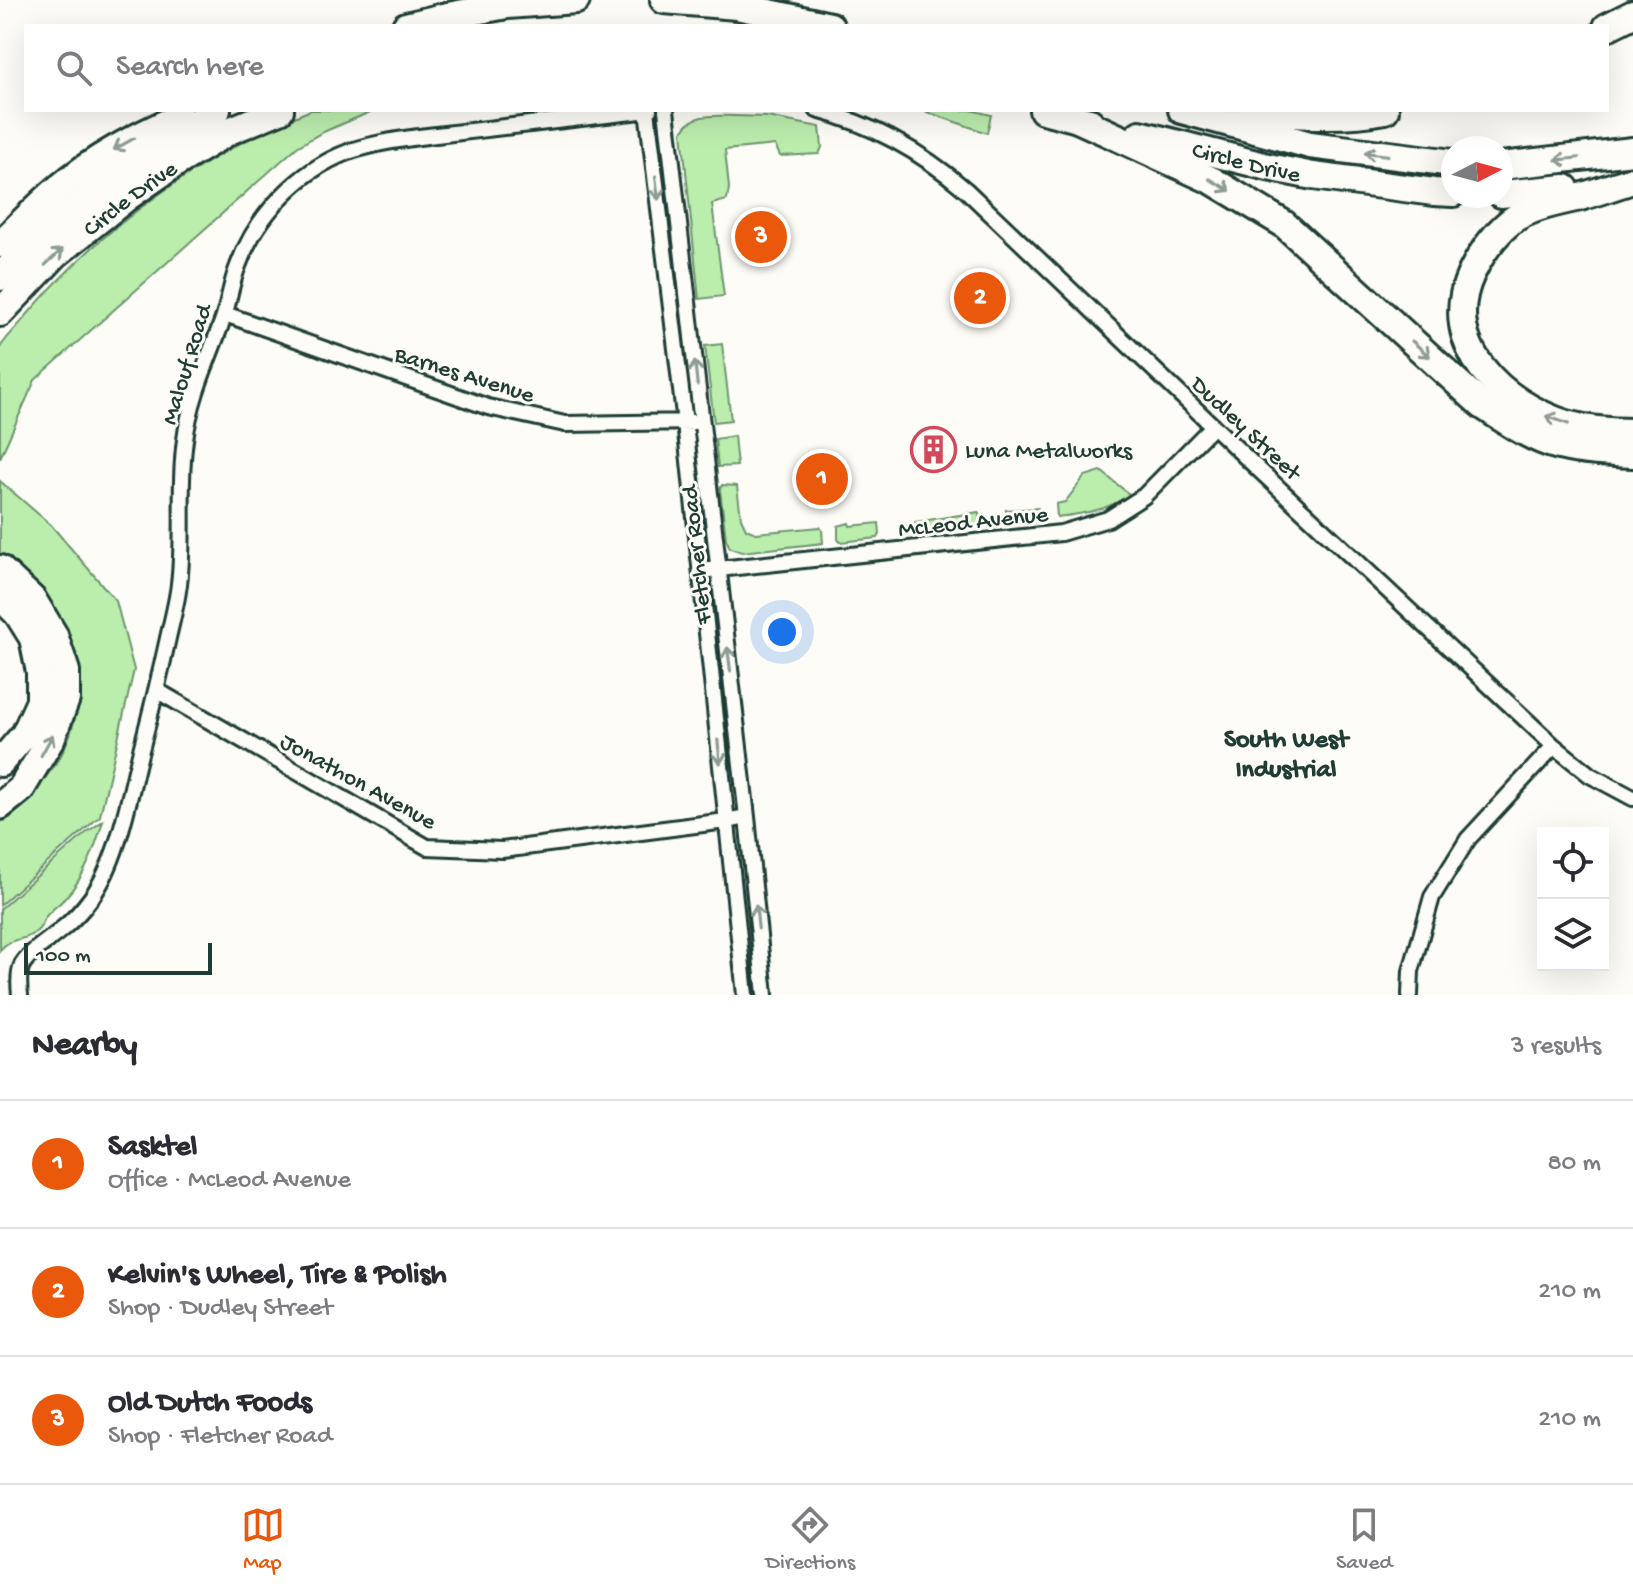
<!DOCTYPE html>
<meta charset="utf-8">
<style>
body{margin:0;font-family:"Gochi Hand",sans-serif;background:#f2f2f3;color:#2b2b33}
.controls{position:absolute;right:24px;bottom:24px;display:grid;overflow:hidden;border-radius:0px;box-shadow:0 8px 32px #0002}
.controls button{width:72px;height:72px;display:grid;place-items:center;padding:0;border:0;border-bottom:2px solid #e1e1e2;background:#fff;color:#2b2b33;font:40px sans-serif}
.compass{position:absolute;left:1441px;top:136px;width:72px;height:72px;border-radius:50%;background:#fff;box-shadow:0 8px 32px #0002;rotate:84deg}
.scale{position:absolute;left:24px;bottom:20px;width:188px;box-sizing:border-box;padding-left:8px;border:4px solid #1f3d34;border-top:0;font-size:22px;line-height:28px;white-space:nowrap;color:#1f3d34;-webkit-text-stroke:6px #fdfcf7;paint-order:stroke}
.you{position:absolute;left:782px;top:632px;width:28px;height:28px;margin:-20px;border:6px solid #fff;border-radius:50%;background:#1a73e8;box-shadow:0 0 0 12px #1a73e833}
.badge{display:grid;place-items:center;width:52px;height:52px;border-radius:50%;background:#ea580c;color:#fff;font-size:26px;font-weight:700}
.pin{position:absolute;translate:-50% -50%;border:4px solid #fff;box-shadow:0 2px 8px #0006}
.list{margin:0;padding:0;list-style:none}
h2{display:flex;justify-content:space-between;align-items:center;height:104px;margin:0;padding:0 32px;font-size:34px}
h2 small{font-size:26px;font-weight:400;color:#7c7c81}
.list li{display:grid;grid-template-columns:52px 1fr auto;gap:24px;align-items:center;box-sizing:border-box;height:128px;padding:0 32px;border-top:2px solid #e1e1e2}
.list b{display:block;font-size:30px;white-space:nowrap}
.list p{margin:0;font-size:26px;white-space:nowrap;color:#7c7c81}
.list em{font-size:26px;font-style:normal;color:#7c7c81}
.icon{flex:none;width:44px;height:44px;fill:none;stroke:currentColor;stroke-width:2;stroke-linecap:round;stroke-linejoin:round}
.map{position:relative;flex:none;width:1633px;height:995px;overflow:hidden}
.search{position:absolute;background:#fff;box-shadow:0 8px 32px #0002;left:24px;right:24px;top:24px;height:88px;display:flex;align-items:center;gap:20px;box-sizing:border-box;padding:0 28px;border-radius:0px;color:#7c7c81;font-size:30px}
.sheet{height:488px;background:#fff}
nav{display:flex;justify-content:space-around;align-items:center;box-sizing:border-box;height:112px;border-top:2px solid #e1e1e2;background:#fff;font-size:22px;color:#7c7c81}
nav a{display:grid;justify-items:center;gap:4px}
nav .on{color:#ea580c}
.map>svg:first-child{display:block}
.green{fill:#bbedad;stroke:#6d9570;stroke-width:2}
.lines{fill:none;stroke-linecap:round;stroke-linejoin:round}
.street-casing{stroke:#1f3d34;stroke-width:20}
.highway-casing{stroke:#1f3d34;stroke-width:32}
.street{stroke:#fdfcf7;stroke-width:14}
.highway{stroke:#fdfcf7;stroke-width:26}
.oneway{stroke:#8e9c96}
.labels{text-anchor:middle;stroke-width:6;stroke-linejoin:round;paint-order:stroke}
.street-label{font-size:24px;fill:#1f3d34;stroke:#fdfcf7}
.poi-label{font-size:24px;fill:#1f3d34;stroke:#fdfcf7;text-anchor:start}
.neighbourhood-label{font-size:26px;font-weight:bold;fill:#1f3d34;stroke:#fdfcf7}
</style>
<div class="map">
<svg width="1633" height="995" viewBox="0 0 1633 995">
<rect width="100%" height="100%" fill="#fdfcf7"/>
<filter id="ink" filterUnits="userSpaceOnUse"><feTurbulence type="fractalNoise" baseFrequency=".0125" numOctaves="2"/><feDisplacementMap in="SourceGraphic" scale="16" xChannelSelector="R" yChannelSelector="G"/><feConvolveMatrix kernelMatrix="1 2 1 2 8 2 1 2 1" color-interpolation-filters="sRGB"/></filter>
<g filter="url(#ink)">
<!-- green -->
<path class="green" d="M311 110H375L321 133 297 147 35 380 0 458C0 430 0 401 0 373 0 366 0 355 0 348 2 342 22 322 27 315 101 227 205 153 311 110Z
M921 110H971L991 115 987 133Z
M735 116 767 117 820 127 822 147 819 154 780 156 775 145 725 150 729 188 727 200 712 204 724 296 699 299 682 132C692 112 715 116 735 116Z
M722 344 731 420 714 422 705 346Z
M734 436 737 466 718 467 715 439Z
M1101 471 1130 495C1107 510 1084 514 1057 517L1056 504 1065 502 1085 476Z
M0 481 51 525 116 601 134 670 100 816 0 905V820C24 799 52 777 65 747 98 677 62 596 0 555Z
M722 485 737 486 741 518 746 529 756 533 820 527 822 530 823 543 742 552 730 548 726 539 720 489Z
M1038 508 1039 521 1007 523 1006 510Z
M979 512 980 525 914 532 915 522Z
M849 523 850 526 879 523 880 534 878 538 840 542 838 539V526Z
M103 821C95 848 85 877 65 898 60 904 52 909 47 915 43 920 42 927 37 931 26 942 11 936 0 950V909L87 832Z"/>
<g class="lines">
<defs>
<path id="street" d="M647 110 685 423 745 995
M666 110 747 817 765 995
M817 110C872 124 923 153 966 190L1255 466 1554 746 1590 775 1633 798
M225 314 488 407 565 424 694 422
M709 570 1061 533 1108 519 1144 496 1213 426
M156 690 427 847 502 850 726 821 747 817
M20 995C19 986 18 974 22 965 31 950 50 940 62 929 73 920 83 909 91 898 119 860 129 796 141 750 151 712 160 675 168 638 172 620 177 602 179 584 185 536 178 488 185 440 190 398 209 358 223 319 229 302 231 283 238 266 256 216 298 171 348 152 371 144 395 140 419 137L649 110
M1410 995 1411 971 1432 897 1468 839 1554 746"/>
<g id="highway">
<path d="M664 0 737 6 830 26"/>
<path d="M406 26 448 16 507 5 576 0"/>
<path d="M1607 27 1633 14"/>
<path d="M1043 110 1090 122"/>
<path d="M1182 110 1310 145 1453 163"/>
<path d="M1246 110C1291 114 1339 119 1385 110"/>
<path d="M1073 117 1213 181 1284 224 1482 405C1505 420 1531 439 1559 446 1583 452 1608 453 1633 454"/>
<path id="s1" d="M1140 134 1268 167 1313 176 1434 192 1453 193"/>
<path d="M1501 166 1633 151"/>
<path d="M1633 180C1616 185 1598 192 1580 197 1559 202 1529 207 1511 221 1493 236 1481 253 1471 274 1438 346 1503 404 1566 424 1588 430 1610 432 1633 432"/>
<path d="M1501 194 1565 188"/>
<path d="M0 244C19 226 38 206 58 189 94 158 137 136 180 117"/>
<path d="M0 277C63 211 139 156 217 110"/>
<path id="s2" d="M0 313 56 254 127 197 176 163 229 131 280 110"/>
<path d="M0 569 33 600 54 635 66 671V699L51 739 21 789 0 806"/>
<path d="M0 596 18 614 33 638 40 672V701L25 734 0 763"/>
</g>
</defs>
<!-- street casing -->
<use href="#street" class="street-casing"/>
<!-- highway casing -->
<use href="#highway" class="highway-casing"/>
<!-- street -->
<use href="#street" class="street"/>
<!-- highway -->
<use href="#highway" class="highway"/>
</g>
<!-- one-way arrows -->
<defs><path id="oneway-shaft" d="M-6 0H5M1.5-3L5.5 0L1.5 3" fill="none" stroke-width="1.6" stroke-linecap="round" stroke-linejoin="round" transform="scale(2)"/></defs>
<g class="oneway">
<use href="#oneway-shaft" transform="translate(124 144) rotate(151)"/>
<use href="#oneway-shaft" transform="translate(1376 154) rotate(-173)"/>
<use href="#oneway-shaft" transform="translate(1567 159) rotate(174)"/>
<use href="#oneway-shaft" transform="translate(1220 185) rotate(30)"/>
<use href="#oneway-shaft" transform="translate(657 188) rotate(83)"/>
<use href="#oneway-shaft" transform="translate(54 257) rotate(-43)"/>
<use href="#oneway-shaft" transform="translate(1421 349) rotate(42)"/>
<use href="#oneway-shaft" transform="translate(696 373) rotate(-96)"/>
<use href="#oneway-shaft" transform="translate(1557 420) rotate(-160)"/>
<use href="#oneway-shaft" transform="translate(729 659) rotate(-97)"/>
<use href="#oneway-shaft" transform="translate(47 745) rotate(-61)"/>
<use href="#oneway-shaft" transform="translate(719 752) rotate(84)"/>
<use href="#oneway-shaft" transform="translate(757 917) rotate(-96)"/>
</g>
</g>
<!-- icons -->
<defs>
<symbol id="building-ring" viewBox="-11 -11 22 22"><circle r="9.5" fill="#fdfcf7" stroke="#d1495b" stroke-width="1.5"/><path d="M-4-6H4V6H1V3H-1V6H-4ZM-2.5-4.3h1.7v1.8h-1.7ZM.8-4.3h1.7v1.8H.8ZM-2.5-1h1.7V.8h-1.7ZM.8-1h1.7V.8H.8Z" fill="#d1495b"/></symbol>
</defs>
<g fill-rule="evenodd">
<use href="#building-ring" x="908" y="424" width="51" height="51"/>
</g>
<g class="labels">
<!-- street labels -->
<g class="street-label">
<text dy="8" stroke="none"><textPath href="#s1" startOffset="110">Circle Drive</textPath></text>
<text dy="8" stroke="none"><textPath href="#s2" startOffset="174">Circle Drive</textPath></text>
<text transform="translate(185 364) rotate(-73)" y="8">Malouf Road</text>
<text transform="translate(465 373) rotate(17)" y="8">Barnes Avenue</text>
<text transform="translate(1247 427) rotate(43)" y="8">Dudley Street</text>
<text transform="translate(973 520) rotate(-6)" y="8">McLeod Avenue</text>
<text transform="translate(695 555) rotate(-96)" y="8">Fletcher Road</text>
<text transform="translate(359 780) rotate(29)" y="8">Jonathon Avenue</text>
</g>
<!-- poi labels -->
<g class="poi-label">
<text x="965" y="457">Luna Metalworks</text>
</g>
<!-- neighbourhood labels -->
<g class="neighbourhood-label">
<text x="1286" y="746">South West<tspan x="1286" dy="30">Industrial</tspan></text>
</g>
</g>
</svg>
<div class="controls">
<button><svg class="icon" aria-label="locate" viewBox="0 0 24 24"><circle cx="12" cy="12" r="6"/><path d="M12 2v4M12 18v4M2 12h4M18 12h4"/></svg></button>
<button><svg class="icon" aria-label="layers" viewBox="0 0 24 24"><path d="M12 4l9 5-9 5-9-5zM3 14l9 5 9-5"/></svg></button>
</div>
<svg class="compass" viewBox="-18 -18 36 36"><path d="M0-13l5 13h-10z" fill="#e53935"/><path d="M0 13l5-13h-10z" fill="#7c7c81"/></svg>
<div class="scale">100 m</div>
<div class="you"></div>
<div class="pin badge" style="left:822px;top:479px">1</div>
<div class="pin badge" style="left:980px;top:298px">2</div>
<div class="pin badge" style="left:761px;top:237px">3</div>
<div class="search"><svg class="icon" aria-label="search" viewBox="0 0 24 24"><circle cx="10" cy="10" r="6"/><path d="M15 15l6 6"/></svg>Search here</div>
</div>
<section class="sheet">
<h2>Nearby<small>3 results</small></h2>
<ul class="list">
<li><span class="badge">1</span><div><b>Sasktel</b><p>Office · McLeod Avenue</p></div><em>80 m</em></li>
<li><span class="badge">2</span><div><b>Kelvin's Wheel, Tire &amp; Polish</b><p>Shop · Dudley Street</p></div><em>210 m</em></li>
<li><span class="badge">3</span><div><b>Old Dutch Foods</b><p>Shop · Fletcher Road</p></div><em>210 m</em></li>
</ul>
</section>
<nav>
<a class="on"><svg class="icon" aria-label="map" viewBox="0 0 24 24"><path d="M3 6l6-2 6 2 6-2v14l-6 2-6-2-6 2zM9 4v14M15 6v14"/></svg>Map</a>
<a><svg class="icon" aria-label="directions" viewBox="0 0 24 24"><path d="M12 3l9 9-9 9-9-9zM9 14v-3h6M13 9l2 2-2 2"/></svg>Directions</a>
<a><svg class="icon" aria-label="saved" viewBox="0 0 24 24"><path d="M7 4h10v16l-5-4-5 4z"/></svg>Saved</a>
</nav>
